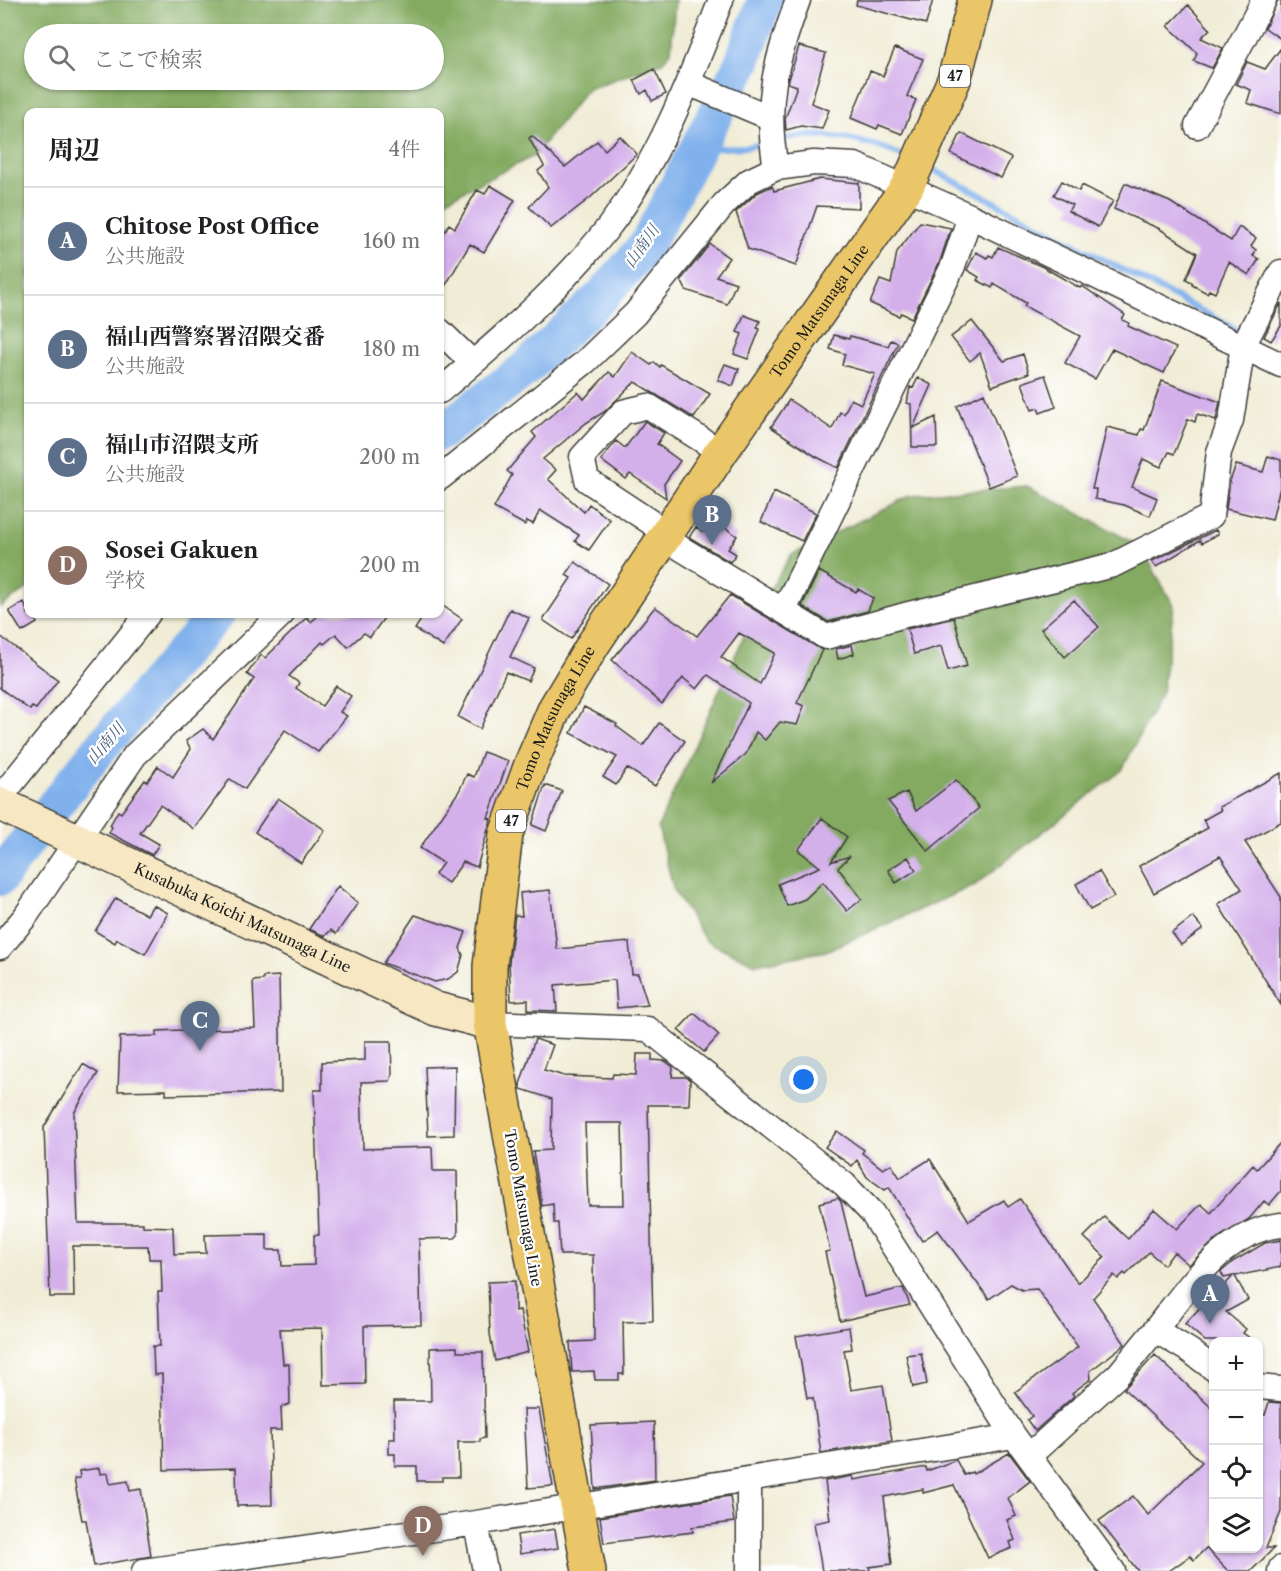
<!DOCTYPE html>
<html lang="ja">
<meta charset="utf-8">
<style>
body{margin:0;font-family:"Libre Caslon Text","Noto Serif JP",serif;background:#f6f6f6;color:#202124}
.controls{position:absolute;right:18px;bottom:18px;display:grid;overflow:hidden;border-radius:12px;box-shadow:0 2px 4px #0004}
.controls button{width:54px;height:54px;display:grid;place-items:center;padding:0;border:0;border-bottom:2px solid #e0e0e0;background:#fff;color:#202124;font:30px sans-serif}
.you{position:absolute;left:804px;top:1080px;width:21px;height:21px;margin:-15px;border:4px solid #fff;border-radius:50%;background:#1a73e8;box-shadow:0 0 0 9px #1a73e833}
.badge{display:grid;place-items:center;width:39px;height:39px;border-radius:50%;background:#0b8043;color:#fff;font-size:20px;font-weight:700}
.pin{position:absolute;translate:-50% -50px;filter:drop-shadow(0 2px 3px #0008)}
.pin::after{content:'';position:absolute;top:32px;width:21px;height:18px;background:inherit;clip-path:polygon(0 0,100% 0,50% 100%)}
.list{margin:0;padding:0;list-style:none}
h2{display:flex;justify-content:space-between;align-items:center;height:78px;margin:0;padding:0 24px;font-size:26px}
h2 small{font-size:20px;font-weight:400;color:#757577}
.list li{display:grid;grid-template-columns:39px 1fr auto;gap:18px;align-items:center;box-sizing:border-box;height:108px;padding:0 24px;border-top:2px solid #e0e0e0}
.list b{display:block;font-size:22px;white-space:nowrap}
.list p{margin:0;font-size:20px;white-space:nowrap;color:#757577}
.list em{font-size:20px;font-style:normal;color:#757577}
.icon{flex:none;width:33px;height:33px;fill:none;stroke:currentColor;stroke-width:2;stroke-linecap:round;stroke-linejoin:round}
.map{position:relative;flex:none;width:1281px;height:1571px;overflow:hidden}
.search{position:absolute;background:#fff;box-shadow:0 2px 4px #0004;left:24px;top:24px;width:420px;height:66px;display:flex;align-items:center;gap:15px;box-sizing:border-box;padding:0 21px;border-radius:33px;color:#757577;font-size:22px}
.panel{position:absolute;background:#fff;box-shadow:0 2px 4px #0004;left:24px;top:108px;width:420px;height:510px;border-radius:12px}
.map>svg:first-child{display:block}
.forest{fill:#83aa60;stroke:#50633e;stroke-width:1.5;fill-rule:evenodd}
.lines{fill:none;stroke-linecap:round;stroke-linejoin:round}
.stream{stroke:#80b1ec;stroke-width:6}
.river{stroke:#80b1ec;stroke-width:36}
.building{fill:#d4b0eb;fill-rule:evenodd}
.street-casing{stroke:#3c3b38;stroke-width:27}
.secondary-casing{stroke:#3c3b38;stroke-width:36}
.primary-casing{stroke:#3c3b38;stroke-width:36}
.street{stroke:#fff;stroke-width:24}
.secondary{stroke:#f7e8c3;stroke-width:33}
.primary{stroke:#ebc669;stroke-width:33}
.labels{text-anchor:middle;stroke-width:4.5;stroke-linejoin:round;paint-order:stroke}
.shield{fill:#fff;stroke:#606060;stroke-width:1.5}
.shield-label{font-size:14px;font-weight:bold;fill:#1c1c1c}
.street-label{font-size:15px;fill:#1c1c1c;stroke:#fff}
.water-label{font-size:16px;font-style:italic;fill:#495f7a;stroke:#fff}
</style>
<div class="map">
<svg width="1281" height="1571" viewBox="0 0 1281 1571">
<rect width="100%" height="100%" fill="#fff"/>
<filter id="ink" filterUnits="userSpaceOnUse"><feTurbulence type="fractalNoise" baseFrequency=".0167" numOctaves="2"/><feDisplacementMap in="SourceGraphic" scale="12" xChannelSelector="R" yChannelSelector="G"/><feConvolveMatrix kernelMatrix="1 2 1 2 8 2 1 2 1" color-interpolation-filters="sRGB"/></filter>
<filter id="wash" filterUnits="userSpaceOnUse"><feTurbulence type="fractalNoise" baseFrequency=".008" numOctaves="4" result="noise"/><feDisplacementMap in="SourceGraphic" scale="24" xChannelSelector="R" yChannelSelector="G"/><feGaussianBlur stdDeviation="1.35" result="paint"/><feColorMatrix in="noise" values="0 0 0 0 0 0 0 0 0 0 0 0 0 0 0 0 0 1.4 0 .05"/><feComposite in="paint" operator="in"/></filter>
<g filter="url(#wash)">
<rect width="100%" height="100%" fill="#f0ecd5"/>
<!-- forest -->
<path class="forest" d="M0 0H675L671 52 661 63 587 89 534 156 440 203V112H28V588L0 607ZM34 34H434V80H34Z
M1027 486 1140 546 1174 606 1162 692 1122 770 975 885 826 951 756 964 706 941 674 891 658 827 752 618 791 555 912 495Z"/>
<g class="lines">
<!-- stream -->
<path class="stream" d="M779 140C823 129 867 140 908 158
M697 149 747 147 766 143
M926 166 1243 333"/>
<!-- river -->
<path class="river" d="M440 433 524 370 604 294 647 244 742 63 765 0
M0 878C67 784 141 699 217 614"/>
</g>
<g id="blocks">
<!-- building -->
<path class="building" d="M857 0H933L926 24 856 5Z
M1278 0H1281V39L1265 28Z
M1188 5 1210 29 1201 38 1223 48 1212 68 1194 61 1197 53 1168 26Z
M799 46 826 53 811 103 829 110 822 129 801 126 786 130 785 119 797 86 788 83Z
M895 48 923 59 907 96 916 100 902 134 879 125 877 129 851 118 870 71 883 76Z
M1281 48V114L1247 103 1251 90 1236 84 1247 62 1265 69Z
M654 69 666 94 652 101 647 90 641 94 634 80Z
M961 133 1011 158 1001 178 951 154Z
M532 136 565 167 597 141 605 150 620 136 637 154 590 198 551 228 529 207 548 187 538 171 544 166 529 138Z
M820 179 859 183V208L817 206 796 266 748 249 736 212 757 193 772 186 774 191Z
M1062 181 1079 191 1082 185 1113 201 1098 227 1068 211 1072 205 1054 195Z
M1125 183 1170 202 1231 241 1239 227 1256 238 1251 246 1256 250 1253 256 1259 259 1249 275 1229 262 1215 293 1209 290 1207 293 1192 285 1193 283 1186 279 1197 253 1160 229 1114 209Z
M490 185 515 200 484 252 470 244 440 295V239L449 224 455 228 477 190 485 194Z
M920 222 951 228 940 261 912 318 901 313 899 316 870 303 880 280 891 284 897 252Z
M710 244 729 258 716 276 736 283 727 304 686 290 681 280Z
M998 247 1043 267 1080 288 1082 286 1125 315 1122 320 1129 323 1128 326 1176 348 1164 373 1112 349 1095 379 1065 363 1080 336 1024 306 1026 303 994 284 992 288 977 280 979 277 967 270 976 252 987 258 989 255 993 257Z
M1281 303V326L1271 341 1264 337Z
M744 315 760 321 757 328 760 329 748 359 734 354 742 334 737 332Z
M972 321 1004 361 1023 354 1029 373 992 386 980 353 970 361 951 337Z
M834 335 849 339 850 336 888 346 891 340 898 343 838 468 815 456 771 427 789 400 832 429 840 412 844 414 851 399 861 404 875 374 842 365 845 354 830 349Z
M632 352 651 365 654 362 660 367 661 365 710 394 694 418 635 382 604 412 586 423 543 459 556 470 548 479 584 512 589 504 610 520 589 550 575 541 579 535 540 510 533 524 527 521 525 525 494 508 512 475 507 471 536 437 532 432 578 392 584 399 609 372 615 377Z
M725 364 739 369 733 386 718 380Z
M1045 375 1056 407 1040 413 1038 408 1032 410 1022 383Z
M918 378 932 385 913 428 936 417 937 447H912L911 404 907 403 910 387 913 388Z
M1162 381 1220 402 1216 420 1197 414 1195 422 1188 419 1174 454 1169 452 1161 467 1143 459 1132 487 1157 498 1150 516 1124 505 1095 499 1096 489H1092L1107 427 1139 435 1141 429 1144 430Z
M984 393 1017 476 989 487 957 406Z
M645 421 664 433 657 444 680 461 664 484 666 498 630 474 626 479 601 460 616 441 625 448Z
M1268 456 1281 460V483L1272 520 1226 509 1230 481 1236 465 1263 472Z
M774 492 816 513 802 541 761 522Z
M712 519 737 536 728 549 736 554 730 562 689 537 696 527 703 532Z
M1216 530 1218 534 1202 543 1200 540 1156 567 1152 561Z
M575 562 608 584 571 639 543 620 571 578 566 575Z
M819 571 856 592 858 589 873 598 868 611 828 622 802 606Z
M730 595 822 650 797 703 804 706 797 725 780 722 765 740 756 732 746 754 711 783 749 703 708 675 697 689 683 678 662 704 612 660 655 607 697 636ZM739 633 775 653 760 684 721 657Z
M1074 600 1099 627 1065 657 1041 629Z
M24 602 28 614H32L37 623 22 632 9 611Z
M440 604 462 619 443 647 415 629 425 614H440Z
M510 609 529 618 510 657 534 668 528 681 506 672 480 729 458 717Z
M320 614H387L370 637 364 633 348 647 336 634 324 644 322 642 289 676 299 683 296 688 322 706 336 686 351 696 340 712 347 716 318 752 285 730 245 789 230 779 194 829 160 805 140 833 159 844 152 855 109 833 112 827 110 825 118 811 121 813 145 780 147 782 158 766 173 777 191 749 186 741 203 729 213 739 254 679 247 674 261 655 265 658 307 617 311 622Z
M954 618 967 666 948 671 941 646 914 654 907 629Z
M0 636 58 680 36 709 32 707 30 710 0 688Z
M852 645 854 654 838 659 836 649Z
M584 707 617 724 616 726 643 746 659 723 685 741 655 786 627 768 616 785 603 777 617 757 571 733Z
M483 752 508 761 488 818 491 819 477 867 463 862 448 883 435 874 443 863 420 848 459 791 467 774 474 777Z
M1281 773V822L1245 842 1281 897V1005L1218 904 1242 889 1220 856 1154 893 1139 866 1208 828 1203 820 1221 810 1219 807Z
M956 780 979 808 928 851 888 801 907 792 916 811Z
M545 785 562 791 546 831 532 825Z
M278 798 325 830 301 863 255 832Z
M822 818 847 837 831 862 850 856 838 868 862 899 847 911 823 882 805 899 787 906 778 884 820 867 798 850Z
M908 857 916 870 896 883 888 870Z
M1099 871 1114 897 1090 910 1076 884Z
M338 886 358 903 336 934 331 930 325 936 309 929Z
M550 890 557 949 629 942 632 974H638L648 1005 617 1008 615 980 555 985 557 1011 528 1010V1000L511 1001 509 963 515 915 522 916 520 893Z
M116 898 147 915 153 905 168 913 145 954 117 939 115 943 95 931Z
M415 915 466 932 460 948 463 955 458 972 448 979 435 982 383 963Z
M1193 917 1203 929 1181 945 1172 933Z
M279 976 281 1092 166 1095V1090L118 1091 120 1037 157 1036V1031L183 1030V1019H199V1030L255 1028 253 981 263 980V977Z
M694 1013 719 1035 704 1052 678 1030Z
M535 1039 553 1045 544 1070 564 1076 612 1078 613 1074 636 1075 637 1054H652V1060L665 1061 673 1067 672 1077H686L690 1080 689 1105H648L653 1321 623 1322 624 1374H619V1380H595L594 1371 572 1372 570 1342 594 1341 593 1255H560L558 1223H554L553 1204 542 1206 533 1151 551 1150 552 1099 521 1089 520 1084ZM585 1123H622L624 1205H588Z
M365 1041H391L392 1075 390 1081 361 1082 363 1149 432 1147 433 1171H457L458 1235 455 1238 419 1239 421 1325 364 1326 365 1384 323 1385 322 1328 280 1329 283 1364H289L290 1404 281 1407 282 1430H270L272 1505 237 1506 236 1468 164 1470 162 1374 154 1375 153 1346H160L158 1292H162L161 1259H149L148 1246H73L74 1297H50L44 1127 83 1064 98 1073 74 1113 78 1223H143V1226L173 1227 174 1254 206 1253 205 1235 267 1234V1250H281L282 1266 314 1265V1235H319L314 1090H322V1062L365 1060Z
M455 1066 454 1135 428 1136 425 1067Z
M837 1131 864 1150 862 1153 883 1169 891 1164 900 1178 930 1159 969 1221 1004 1200 1008 1207 1020 1199 1078 1283 1105 1257 1084 1237 1104 1217 1128 1239 1154 1209 1177 1229 1201 1204 1211 1213 1253 1165 1257 1169 1281 1142V1191L1269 1205 1264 1201 1249 1219 1216 1239 1189 1265 1174 1252 1164 1265 1149 1252 1126 1275 1124 1273 1118 1279 1114 1275 1093 1298 1125 1344 1090 1371 1091 1379 1072 1393 1074 1396 1035 1431 1027 1420 1032 1416 1015 1392 1078 1347 1037 1289 1022 1290 1011 1284 989 1299 938 1230 922 1241 889 1187 885 1190 867 1177 857 1160 852 1166 825 1147Z
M838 1198 841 1202 864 1297 903 1288 910 1305 840 1321 825 1252 830 1251 819 1203Z
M1281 1240V1267L1235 1276 1248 1300 1226 1312 1246 1329 1243 1333 1254 1341H1205L1185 1324 1205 1302 1208 1304 1233 1276 1224 1278 1221 1272 1234 1261 1265 1243Z
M515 1281V1311L520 1310 528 1352 495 1361 490 1334 488 1282Z
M849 1327 852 1349 844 1350 851 1390 883 1385 892 1441 821 1453 813 1398H807L796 1336Z
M457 1347V1352H483L485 1438 480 1439V1442H458L459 1477H442V1481H417V1466H395V1454H389V1439H395L394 1401H431L430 1348Z
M921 1353 927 1384 913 1387 906 1355Z
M1155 1355 1214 1410V1548H1258V1413L1265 1415 1269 1402 1281 1403V1512L1266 1548H1274L1251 1571H1228L1206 1548 1194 1560 1190 1556 1169 1571H1138L1099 1521 1133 1496 1148 1515 1202 1462 1124 1389Z
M524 1409H539L553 1486 528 1488Z
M654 1422 655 1480 595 1489 591 1425Z
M1009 1453 1030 1481 1008 1498 1016 1516 1007 1520 1015 1540 1010 1542 1012 1548 988 1558 954 1485 923 1493V1489L884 1497 892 1564 869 1567 870 1571H822L814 1523 830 1520 825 1481 853 1476 854 1480 926 1467 927 1471 956 1460 964 1475 972 1472 973 1474Z
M99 1468 100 1474 108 1473 110 1484 128 1481 130 1491 141 1489 151 1556 94 1566 86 1520H82L74 1479 80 1478 79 1471Z
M730 1496 734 1522 692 1527 693 1532 604 1543 600 1517Z
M555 1529 558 1548 520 1554 517 1535Z"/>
</g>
</g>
<g filter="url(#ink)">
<use href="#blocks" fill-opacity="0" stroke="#3c3b38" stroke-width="1.5"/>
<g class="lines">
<defs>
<path id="street" d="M688 83 769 117
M1197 126 1264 0
M776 168 814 163 855 165 970 216 1281 365
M440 331 473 363
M440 391C498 342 559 290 607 229 658 163 691 77 721 0
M721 452 648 406 623 412 582 457 587 480 652 523 664 538 826 637 905 615 1113 565 1211 516 1219 452 1231 420 1243 346 1281 272
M440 478 585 362 635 314 725 203 749 181 776 168C764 101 775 63 798 0
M784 610 953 266 970 216
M0 798 148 614
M0 947 25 917 135 755 282 614
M490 1023 648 1029 844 1184 872 1213 1014 1436 1113 1571
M1155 1330C1187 1289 1225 1230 1281 1225
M1258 1387 1281 1389
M1030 1455 1118 1375 1155 1330 1190 1351 1214 1369
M749 1479V1571
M476 1523 485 1571
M144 1571 476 1523 1014 1436
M1280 1571 1281 1568"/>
<g id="secondary">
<path id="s1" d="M0 804 436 1009 490 1023"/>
</g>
<g id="primary">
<path id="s2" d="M589 1571 490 1023V966L506 834 531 764 555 708 594 643 721 452 907 187 954 80 975 0"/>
</g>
</defs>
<!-- street casing -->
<use href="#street" class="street-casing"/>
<!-- secondary casing -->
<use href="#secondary" class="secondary-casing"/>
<!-- primary casing -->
<use href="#primary" class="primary-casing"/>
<!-- street -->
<use href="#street" class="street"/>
<!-- secondary -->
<use href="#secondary" class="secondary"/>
<!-- primary -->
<use href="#primary" class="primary"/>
</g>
</g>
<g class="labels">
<!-- shield labels -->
<g class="shield">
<rect x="940" y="65" width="30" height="22" rx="4.5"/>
<rect x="496" y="810" width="30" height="22" rx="4.5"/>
</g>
<g class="shield-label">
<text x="955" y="81">47</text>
<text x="511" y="826">47</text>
</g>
<!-- street labels -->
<g class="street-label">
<text dy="5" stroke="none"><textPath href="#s2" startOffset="1359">Tomo Matsunaga Line</textPath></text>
<text dy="5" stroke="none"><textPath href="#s2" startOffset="873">Tomo Matsunaga Line</textPath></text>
<text dy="5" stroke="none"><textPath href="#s1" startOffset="268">Kusabuka Koichi Matsunaga Line</textPath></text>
<text transform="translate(523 1208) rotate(80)" y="5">Tomo Matsunaga Line</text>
</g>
<!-- water labels -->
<g class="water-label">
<text transform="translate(641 246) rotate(-55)" y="6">山南川</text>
<text transform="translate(105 743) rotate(-49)" y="6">山南川</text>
</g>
</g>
</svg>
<div class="controls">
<button>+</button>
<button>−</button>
<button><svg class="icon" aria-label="locate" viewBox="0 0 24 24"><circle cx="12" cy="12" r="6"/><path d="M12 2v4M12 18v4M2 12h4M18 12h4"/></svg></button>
<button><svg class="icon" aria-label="layers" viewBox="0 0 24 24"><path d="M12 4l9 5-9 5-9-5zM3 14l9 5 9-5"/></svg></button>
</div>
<div class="you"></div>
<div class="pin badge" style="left:1210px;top:1324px;background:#5c6f8a">A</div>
<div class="pin badge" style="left:712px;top:545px;background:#5c6f8a">B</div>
<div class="pin badge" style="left:200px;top:1051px;background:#5c6f8a">C</div>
<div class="pin badge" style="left:423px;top:1556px;background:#8d6e63">D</div>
<div class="search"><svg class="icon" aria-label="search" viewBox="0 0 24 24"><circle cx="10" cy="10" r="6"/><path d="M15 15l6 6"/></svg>ここで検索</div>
<section class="panel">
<h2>周辺<small>4件</small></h2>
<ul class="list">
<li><span class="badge" style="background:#5c6f8a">A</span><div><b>Chitose Post Office</b><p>公共施設</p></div><em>160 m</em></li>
<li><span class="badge" style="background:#5c6f8a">B</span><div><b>福山西警察署沼隈交番</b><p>公共施設</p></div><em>180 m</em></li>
<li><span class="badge" style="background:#5c6f8a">C</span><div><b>福山市沼隈支所</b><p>公共施設</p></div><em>200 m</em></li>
<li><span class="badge" style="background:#8d6e63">D</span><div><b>Sosei Gakuen</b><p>学校</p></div><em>200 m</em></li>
</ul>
</section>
</div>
